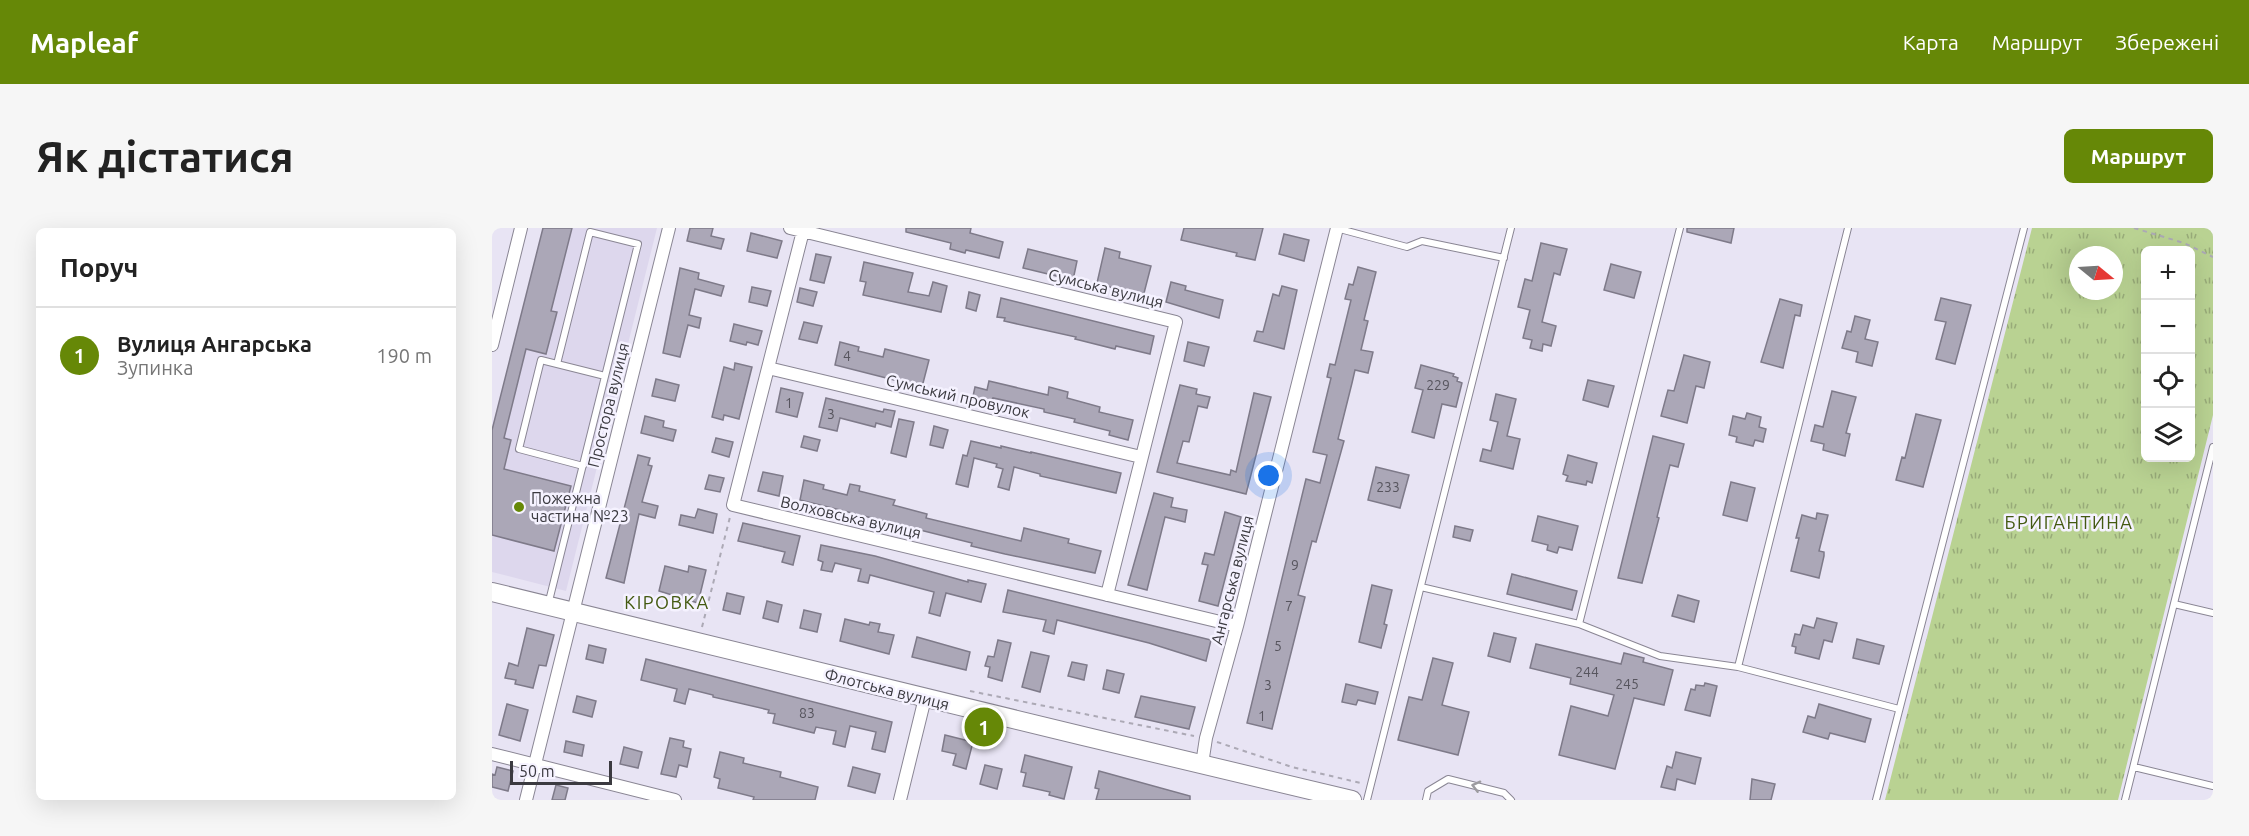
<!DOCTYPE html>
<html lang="uk">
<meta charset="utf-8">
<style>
body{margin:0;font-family:Ubuntu,sans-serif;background:#f6f6f6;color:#222}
.controls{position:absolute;right:18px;top:18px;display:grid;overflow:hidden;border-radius:9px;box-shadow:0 6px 24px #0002}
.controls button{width:54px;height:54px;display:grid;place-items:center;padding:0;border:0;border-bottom:2px solid #e0e0e0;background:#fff;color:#222;font:30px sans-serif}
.compass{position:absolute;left:1577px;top:18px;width:54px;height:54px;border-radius:50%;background:#fff;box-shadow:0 6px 24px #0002;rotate:108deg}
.scale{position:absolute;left:18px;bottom:15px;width:102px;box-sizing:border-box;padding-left:6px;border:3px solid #3b3a40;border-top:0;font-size:16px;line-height:21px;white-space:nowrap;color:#3b3a40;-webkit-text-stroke:4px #f5f2ff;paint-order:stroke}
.you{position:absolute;left:777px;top:248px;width:21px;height:21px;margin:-15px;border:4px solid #fff;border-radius:50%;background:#1a73e8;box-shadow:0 0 0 9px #1a73e833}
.badge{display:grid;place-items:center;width:39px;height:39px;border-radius:50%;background:#668807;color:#fff;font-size:20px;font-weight:700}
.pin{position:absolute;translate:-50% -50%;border:3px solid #fff;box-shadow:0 2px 6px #0006}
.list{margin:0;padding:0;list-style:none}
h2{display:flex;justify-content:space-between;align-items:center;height:78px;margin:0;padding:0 24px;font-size:26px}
h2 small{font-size:20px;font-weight:400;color:#767676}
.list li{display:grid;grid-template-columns:39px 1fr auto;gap:18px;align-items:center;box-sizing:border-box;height:96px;padding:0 24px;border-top:2px solid #e0e0e0}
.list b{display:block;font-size:22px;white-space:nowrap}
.list p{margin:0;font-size:20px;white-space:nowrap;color:#767676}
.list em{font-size:20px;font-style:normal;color:#767676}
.icon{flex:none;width:33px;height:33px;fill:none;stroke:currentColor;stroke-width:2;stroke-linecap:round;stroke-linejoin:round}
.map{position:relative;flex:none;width:1721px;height:572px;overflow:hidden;border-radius:9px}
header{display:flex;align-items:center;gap:36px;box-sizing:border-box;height:84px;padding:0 30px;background:#668807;color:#fff}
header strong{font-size:28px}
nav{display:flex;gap:33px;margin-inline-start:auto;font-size:21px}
.intro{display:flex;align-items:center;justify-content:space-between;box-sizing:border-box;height:144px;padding:0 36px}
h1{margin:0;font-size:42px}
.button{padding:15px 27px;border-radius:9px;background:#668807;color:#fff;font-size:21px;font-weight:700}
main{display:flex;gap:36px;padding:0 36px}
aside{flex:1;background:#fff;border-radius:9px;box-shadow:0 6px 24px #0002}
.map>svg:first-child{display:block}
.built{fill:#ddd7ed}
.grass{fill:url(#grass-tufts);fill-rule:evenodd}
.building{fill:#aba7b7;stroke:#7e7a89;stroke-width:1.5}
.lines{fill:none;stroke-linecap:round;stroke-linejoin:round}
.lane-casing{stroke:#8a8694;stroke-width:8}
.street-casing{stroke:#8a8694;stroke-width:14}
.secondary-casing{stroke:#8a8694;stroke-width:20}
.path{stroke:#aca9b5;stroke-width:2;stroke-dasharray:4.5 4.5;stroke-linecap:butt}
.lane{stroke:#fff;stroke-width:6}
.street{stroke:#fff;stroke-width:12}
.secondary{stroke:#fff;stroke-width:18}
.oneway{stroke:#9d9ca0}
.poi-dot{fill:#668807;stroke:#f5f2ff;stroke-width:2}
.labels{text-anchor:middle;stroke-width:5;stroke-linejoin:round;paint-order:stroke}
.number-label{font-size:14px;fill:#57555e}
.street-label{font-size:16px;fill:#3b3a40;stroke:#f5f2ff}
.poi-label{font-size:16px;fill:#3b3a40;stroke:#f5f2ff;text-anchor:start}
.neighbourhood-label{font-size:18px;letter-spacing:1.5px;fill:#435910;stroke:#f5f2ff}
</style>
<header>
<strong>Mapleaf</strong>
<nav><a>Карта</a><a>Маршрут</a><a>Збережені</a></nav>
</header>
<div class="intro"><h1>Як дістатися</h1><a class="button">Маршрут</a></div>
<main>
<aside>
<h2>Поруч<small></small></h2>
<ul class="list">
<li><span class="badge">1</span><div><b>Вулиця Ангарська</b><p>Зупинка</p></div><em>190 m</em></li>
</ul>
</aside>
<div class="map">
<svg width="1721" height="572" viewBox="0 0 1721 572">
<defs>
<pattern id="grass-tufts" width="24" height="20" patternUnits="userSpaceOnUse" patternTransform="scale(1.5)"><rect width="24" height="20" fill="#b9d292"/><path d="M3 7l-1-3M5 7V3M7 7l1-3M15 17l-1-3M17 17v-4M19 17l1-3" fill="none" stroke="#98ab79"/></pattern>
</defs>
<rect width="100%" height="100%" fill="#e8e4f4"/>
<!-- built -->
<path class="built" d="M51 0H165L74 363 0 344V202Z"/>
<!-- grass -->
<path class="grass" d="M1540 0H1721V187L1626 572H1393ZM1654 22H1698V230H1654ZM1586 27H1622V63H1586Z"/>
<!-- building -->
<path class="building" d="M51 0H80L59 83 65 84 54 126 34 121 12 210 19 212 12 241 79 258 62 323 0 307V202Z
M198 0H221L219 8 232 11 229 21 195 13Z
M414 0H479L478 5 511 14 507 30 474 22 473 25 458 21 459 15 414 4Z
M692 0H771L763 32 744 28 745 25 689 12Z
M1195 0H1242L1239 15 1195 4Z
M259 5 290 13 285 30 255 23Z
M792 6 817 12 812 33 787 26Z
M1049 15 1075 21 1068 47 1062 45 1050 94 1064 98 1059 118 1051 116 1050 123 1038 120 1040 112 1031 110 1038 82 1026 79 1033 51 1040 53Z
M613 20 628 24 627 30 659 38 651 69 605 55Z
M536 21 585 33 581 52 531 40Z
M324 26 339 29 332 55 318 52Z
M372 34 421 45 416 64 437 68 441 54 455 58 449 84 371 67 374 54 368 53Z
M1119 36 1149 44 1142 70 1112 62Z
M866 39 884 44 872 92 876 93 869 122 881 124 876 145 863 142 860 155 846 211 852 213 824 314 820 313 806 367 813 369 780 501 755 495 814 251 828 255 835 227 821 224 839 150 835 149 838 136 843 137 859 72 853 71 857 56 861 57Z
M188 40 207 45 206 51 232 58 229 68 203 61 197 87 209 90 207 100 196 97 188 129 171 125Z
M679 54 694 58 693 62 731 72 727 90 674 74Z
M790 58 805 62 792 121 762 113 765 103 771 104 781 66 787 68Z
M260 59 279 63 275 78 257 74Z
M308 60 325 64 321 78 305 74Z
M477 64 488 67 484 83 474 80Z
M509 70 662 108 658 126 624 118 623 121 583 111 584 109 512 93 513 90 505 89Z
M1449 70 1479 77 1463 136 1444 131 1454 94 1443 92Z
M1288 71 1310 77 1308 88 1303 87 1291 140 1269 134Z
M1363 88 1378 92 1373 111 1386 114 1380 138 1364 134 1366 124 1350 120 1355 103 1359 104Z
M312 94 330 98 325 115 307 111Z
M242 96 270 103 266 117 255 114 254 117 238 113Z
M348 114 367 119 366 123 391 129 393 121 437 132 430 159 343 137Z
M696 114 717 119 712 138 692 133Z
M1192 127 1218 134 1212 160 1204 158 1195 195 1169 188 1176 162 1182 163Z
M243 135 260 139 247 191 232 187 231 192 220 189 232 139 242 142Z
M929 137 962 146 961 148 966 150 965 153 970 155 964 179 950 176 942 210 920 204 931 162 923 160Z
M164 151 187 157 183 173 160 168Z
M1096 152 1122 158 1116 179 1091 172Z
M497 153 556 167 557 159 576 164 575 170 608 179 607 184 641 192 636 212 617 207 618 203 582 194 583 191 552 184V181L501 170 499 178 480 173 483 159 495 162Z
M688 157 705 161 704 166 718 169 715 180 706 178 697 214 691 213 685 235 738 247 739 242 744 244 762 165 779 169 754 266 665 244Z
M289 160 311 165 305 189 284 184Z
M1340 163 1364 169 1354 205 1358 206 1353 228 1331 222 1332 216 1319 213 1323 197 1331 199Z
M1004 166 1024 171 1015 208 1028 211 1021 241 988 233 991 221 999 223 1006 194 998 192Z
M334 170 391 184 392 181 403 183 399 199 384 195 383 199 348 190 345 203 327 199Z
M1255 185 1269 189 1267 199 1274 201 1271 214 1263 212 1261 218 1244 214 1245 209 1237 207 1241 188 1253 191Z
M1424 186 1449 192 1431 259 1404 252 1410 229 1413 230Z
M153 188 172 193 171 199 184 202 181 213 149 205Z
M407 191 422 194 414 229 399 225Z
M442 198 456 202 451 220 438 217Z
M312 208 328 212 325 223 309 219Z
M1161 208 1192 216 1186 239 1178 237 1165 289 1167 290 1150 355 1126 350Z
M224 210 241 214 237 229 220 224Z
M479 213 509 220V218L539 225V224L629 245 624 265 548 248V246L522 239 517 262 506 259 511 241 504 239 505 236 482 230 476 259 464 256 471 227 475 228Z
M146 227 158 230 156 237 160 238 150 274 166 278 163 290 147 286 132 355 114 350Z
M1076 227 1105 235 1100 255 1095 253 1094 257 1074 253 1076 248 1071 246Z
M884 239 917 247 908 280 876 272Z
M271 244 291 248 287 268 266 263Z
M217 247 232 250 228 264 213 261Z
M312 252 332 257 331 261 355 267 358 256 368 258 367 263 403 272 401 277 435 286 434 290 529 313 532 300 577 311 576 315 609 323 603 345 513 326 479 318 480 315 308 272Z
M1239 254 1263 260 1255 293 1231 287Z
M662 265 681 270 679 279 695 282 693 294 673 289 655 362 636 357Z
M206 281 225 286 221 305 187 297 189 287 203 290Z
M733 284 749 289 726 378 707 373 716 337 710 336 713 325 722 327Z
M1325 285 1336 287 1327 323 1332 324V328L1327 350 1299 343 1307 310H1304L1310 287 1324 291Z
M1046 288 1086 298 1080 322 1067 319 1065 325 1055 322 1056 317 1040 313Z
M251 295 308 308 301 337 290 334 293 324 246 313Z
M963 298 981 302 978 313 961 309Z
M329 317 383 328 476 354V352L494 356 489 374 454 365 448 388 437 385 442 364 378 347 376 355 366 353 369 341 343 335 340 344 329 342 331 334 326 332Z
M173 338 196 344 197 338 214 342 206 375 167 363Z
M1020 346 1085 363 1080 382 1015 366Z
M880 357 900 362 892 396 895 397 889 420 867 414Z
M516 362 719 412 714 433 657 415 565 392 562 406 551 403 554 392 511 384Z
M235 365 252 369 248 386 231 382Z
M1186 367 1207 373 1202 394 1180 388Z
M275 373 290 377 286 394 271 390Z
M312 382 329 386 325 404 308 400Z
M1325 390 1345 395 1340 414 1332 412 1327 431 1303 425 1304 419 1300 418 1303 406 1308 407 1311 397 1322 400Z
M353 391 377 397 378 394 388 396 386 404 402 407 397 426 348 413Z
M35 400 62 407 54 438 47 437 41 460 23 456 24 452 13 450 17 435 26 438Z
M1002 405 1024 410 1018 434 996 428Z
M425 409 478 424 474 442 420 429Z
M1365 411 1392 418 1387 436 1361 430Z
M506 412 519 415 510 453 496 449 498 439 493 438 496 428 502 429Z
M1044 416 1129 436 1132 425 1152 430 1151 434 1181 442 1172 477 1142 470 1123 541 1067 527 1079 478 1116 488 1122 467 1078 456 1079 450 1038 440Z
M97 417 114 421 111 435 94 431Z
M539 424 557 428 548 464 530 459Z
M941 430 961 435 950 477 977 484 966 527 906 512 917 469 930 472Z
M154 431 400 494 393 524 380 521 384 504 358 498 353 519 341 516 344 503 324 499 322 505 281 495 283 486 276 485 277 482 221 469V467L197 461 193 476 182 473 185 461 149 452Z
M580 434 595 437 592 452 576 448Z
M615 442 632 446 627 465 611 461Z
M1213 455 1225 458 1218 488 1193 482 1199 461 1203 462 1204 457 1212 458Z
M854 456 886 464 883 476 866 472 864 477 850 474Z
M85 468 104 473 100 489 81 484Z
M649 468 703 479 697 501 643 489Z
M15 476 36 482 28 513 7 507Z
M1327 476 1379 491 1373 514 1338 505 1336 511 1311 504 1316 488 1323 490Z
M453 507 481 514 474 541 461 537 464 526 450 523Z
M178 510 192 513 191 519 199 521 195 539 187 537 184 549 169 546Z
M74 513 92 517 90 528 72 524Z
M132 519 150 524 146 540 128 536Z
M228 524 252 530 251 535 289 544 288 549 326 559 323 572H261L262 569 226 560 228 551 222 549Z
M1184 524 1209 530 1203 556 1185 551 1183 562 1169 559 1175 538 1180 540Z
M533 527 580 539 572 571 557 567 558 564 531 558 534 545 529 544Z
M493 537 510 541 505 561 488 556Z
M5 539 21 543 16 563 0 559V546L3 547Z
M361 539 388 546 383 565 356 558Z
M607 543 698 568V572H604L607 561 603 560Z
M1260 551 1283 556 1279 572H1258Z
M64 557 76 560 73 572H60Z"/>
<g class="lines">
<defs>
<path id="lane" d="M844 0 915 19 930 13 1012 30
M91 238 27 221 49 132 113 148
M929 359 1087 396 1168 428 1246 439 1407 481
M1682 376 1721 385
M56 377 146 16 98 4 65 136
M1087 396 1188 0
M1246 439 1356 0
M1642 539 1721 558
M875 572 1019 0
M934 572 936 563 956 551 1012 565 1019 572
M1384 572 1532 0
M1633 572 1721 219"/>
<path id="street" d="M298 0 684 94 615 367
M311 3 241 277 745 398
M0 117 29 0
M276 140 649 229
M0 526 183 572
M710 536 714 510 745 398 845 0
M34 572 177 0
M408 572 433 470"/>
<path id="secondary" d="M0 364 591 508 860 572"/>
</defs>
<!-- lane casing -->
<use href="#lane" class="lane-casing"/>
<!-- street casing -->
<use href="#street" class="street-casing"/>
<!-- secondary casing -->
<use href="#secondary" class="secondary-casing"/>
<!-- path -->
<path class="path" d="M1642 0 1692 15 1721 29
M210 399 238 289
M478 463 702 508
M725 514 800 539 869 555"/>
<!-- lane -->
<use href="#lane" class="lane"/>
<!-- street -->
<use href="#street" class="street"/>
<!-- secondary -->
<use href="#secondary" class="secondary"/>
</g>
<!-- one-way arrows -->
<defs><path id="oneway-chevron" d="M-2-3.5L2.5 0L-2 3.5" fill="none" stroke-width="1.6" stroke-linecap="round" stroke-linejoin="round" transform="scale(1.5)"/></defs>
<use class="oneway" href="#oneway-chevron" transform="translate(984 558) rotate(-166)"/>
<!-- markers -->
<circle class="poi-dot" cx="27" cy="279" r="6"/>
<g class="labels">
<!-- number labels -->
<g class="number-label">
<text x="355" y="133">4</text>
<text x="946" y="162">229</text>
<text x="297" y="180">1</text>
<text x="339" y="191">3</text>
<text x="896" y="264">233</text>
<text x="803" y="342">9</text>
<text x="797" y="383">7</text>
<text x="786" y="423">5</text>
<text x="1095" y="449">244</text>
<text x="1135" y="461">245</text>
<text x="776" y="462">3</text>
<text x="315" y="490">83</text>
<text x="770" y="493">1</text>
</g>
<!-- street labels -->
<g class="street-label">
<text transform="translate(614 60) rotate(14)" y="6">Сумська вулиця</text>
<text transform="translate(466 168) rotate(13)" y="6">Сумський провулок</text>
<text transform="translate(116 177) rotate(-76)" y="6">Простора вулиця</text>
<text transform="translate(359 289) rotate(13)" y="6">Волховська вулиця</text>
<text transform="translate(740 352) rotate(-76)" y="6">Ангарська вулиця</text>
<text transform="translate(395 461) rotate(14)" y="6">Флотська вулиця</text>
</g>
<!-- poi labels -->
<g class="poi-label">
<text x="39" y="276">Пожежна<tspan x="39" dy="18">частина №23</tspan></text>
</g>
<!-- neighbourhood labels -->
<g class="neighbourhood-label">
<text x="1577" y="301">БРИГАНТИНА</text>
<text x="175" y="381">КІРОВКА</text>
</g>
</g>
</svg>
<div class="controls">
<button>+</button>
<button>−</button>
<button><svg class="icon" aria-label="locate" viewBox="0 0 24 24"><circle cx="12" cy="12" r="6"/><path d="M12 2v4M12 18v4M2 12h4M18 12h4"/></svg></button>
<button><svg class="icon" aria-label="layers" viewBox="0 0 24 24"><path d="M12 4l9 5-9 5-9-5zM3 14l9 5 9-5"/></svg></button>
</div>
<svg class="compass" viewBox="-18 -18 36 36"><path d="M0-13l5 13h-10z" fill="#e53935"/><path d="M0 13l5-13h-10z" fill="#767676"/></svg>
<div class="scale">50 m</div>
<div class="you"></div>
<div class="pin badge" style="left:492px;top:499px">1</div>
</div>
</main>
